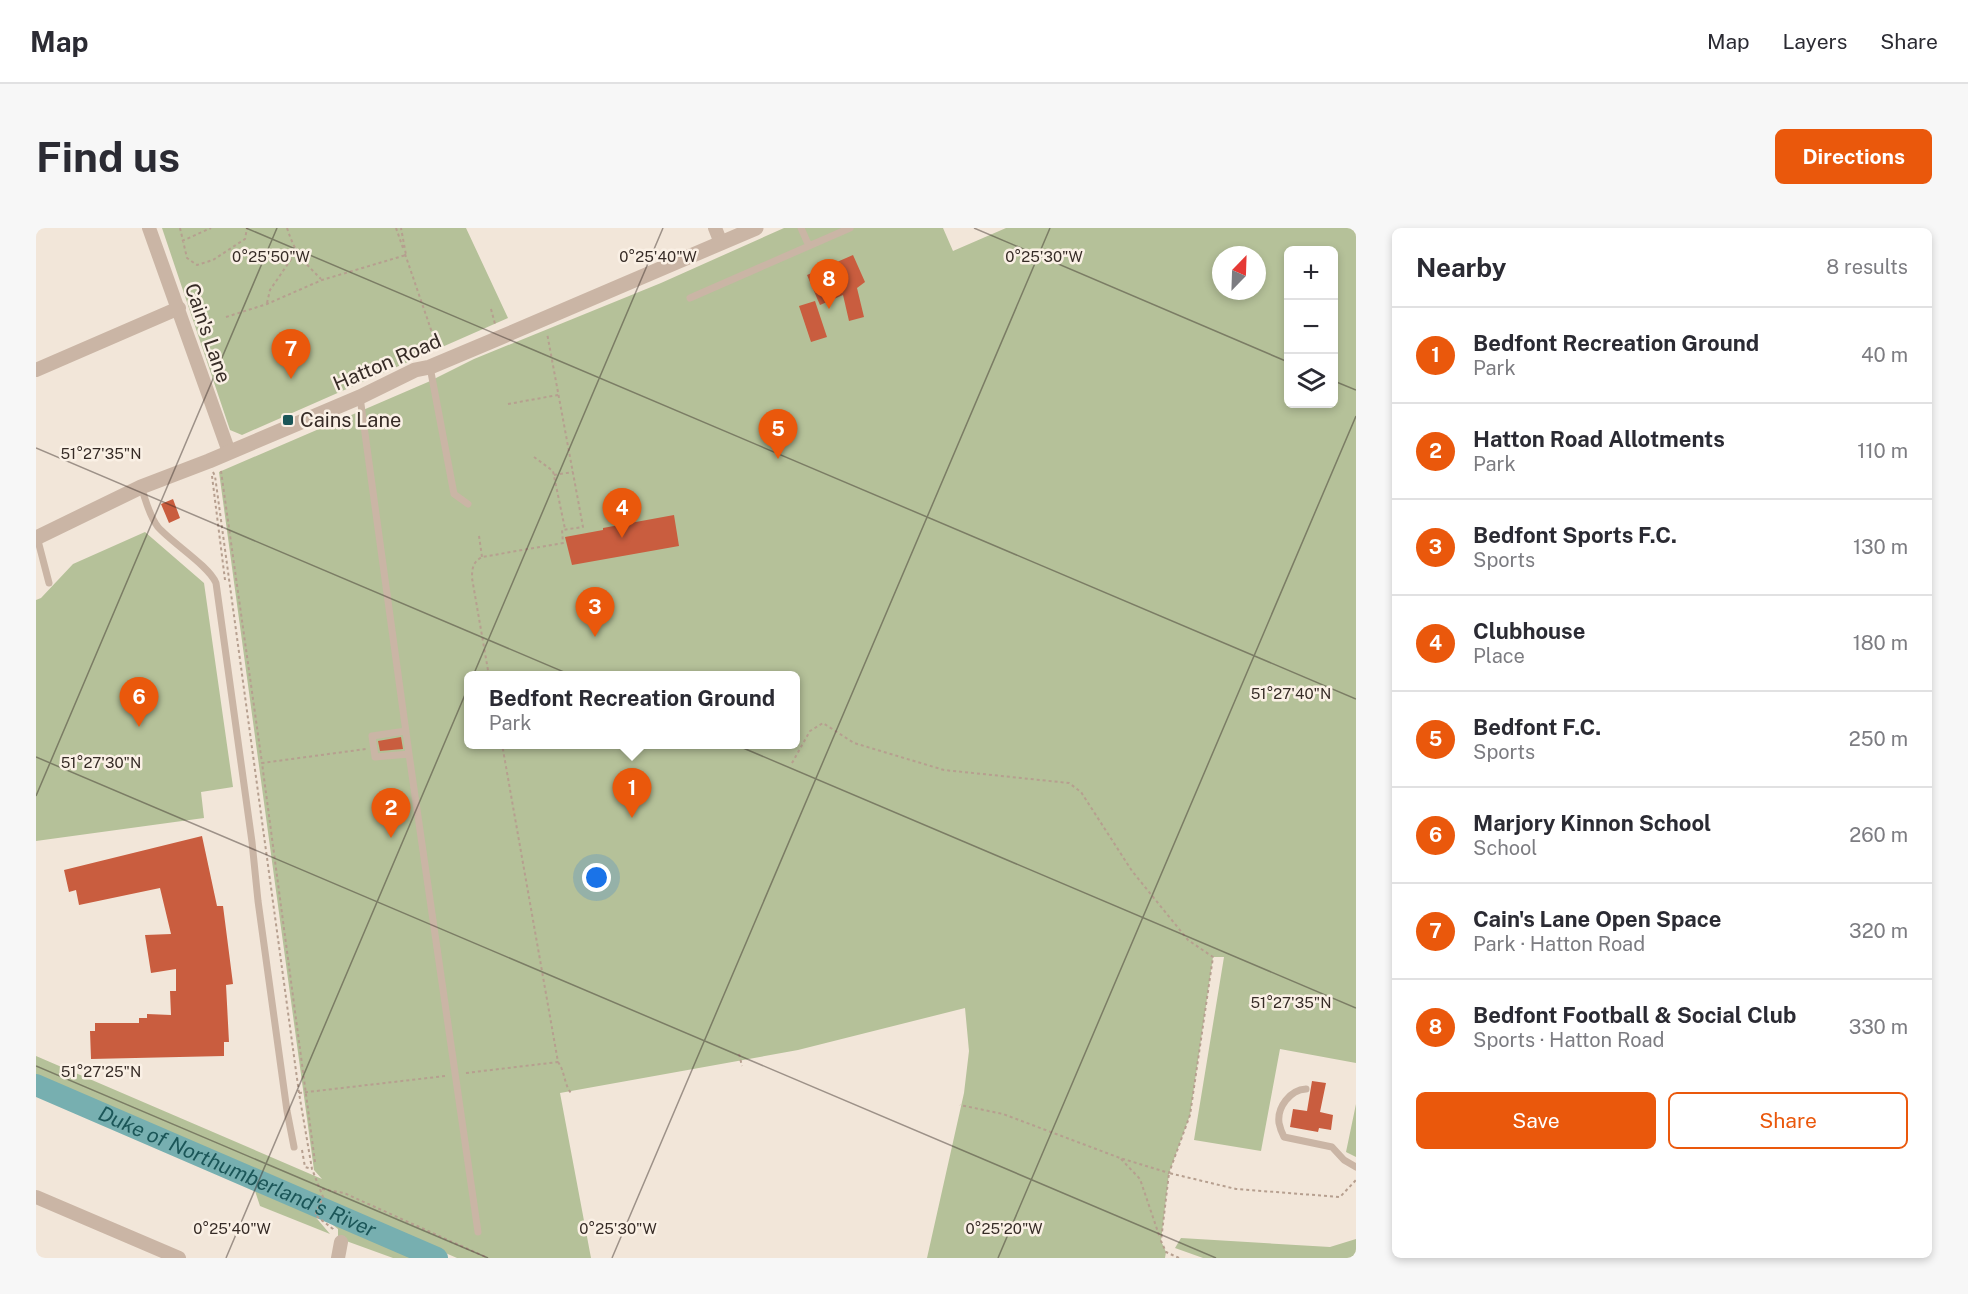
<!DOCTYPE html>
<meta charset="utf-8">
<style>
body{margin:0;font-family:"Public Sans",sans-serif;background:#f7f7f7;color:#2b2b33}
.controls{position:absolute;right:18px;top:18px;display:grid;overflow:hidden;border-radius:9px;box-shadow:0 3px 9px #0003}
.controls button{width:54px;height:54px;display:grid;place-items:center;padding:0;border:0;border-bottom:2px solid #e1e1e2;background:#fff;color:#2b2b33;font:30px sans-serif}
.compass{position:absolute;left:1176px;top:18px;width:54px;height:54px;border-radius:50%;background:#fff;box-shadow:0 3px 9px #0003;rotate:23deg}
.you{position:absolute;left:561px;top:650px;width:21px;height:21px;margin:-15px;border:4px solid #fff;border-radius:50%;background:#1a73e8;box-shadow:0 0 0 9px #1a73e833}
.badge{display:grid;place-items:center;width:39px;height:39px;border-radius:50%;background:#ea580c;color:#fff;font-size:20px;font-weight:700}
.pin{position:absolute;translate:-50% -50px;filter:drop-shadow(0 2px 3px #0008)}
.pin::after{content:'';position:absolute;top:32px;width:21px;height:18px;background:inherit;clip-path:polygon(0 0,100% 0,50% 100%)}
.popup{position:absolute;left:428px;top:443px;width:336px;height:78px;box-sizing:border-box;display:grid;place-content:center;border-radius:9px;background:#fff;filter:drop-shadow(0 2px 4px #0005);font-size:20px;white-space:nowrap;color:#7c7c81}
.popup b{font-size:22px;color:#2b2b33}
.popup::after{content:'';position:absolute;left:50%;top:100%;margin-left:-12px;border:12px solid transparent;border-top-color:#fff}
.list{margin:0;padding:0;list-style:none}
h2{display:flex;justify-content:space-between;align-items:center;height:78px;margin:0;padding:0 24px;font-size:26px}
h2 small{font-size:20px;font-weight:400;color:#7c7c81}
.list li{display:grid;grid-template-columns:39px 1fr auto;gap:18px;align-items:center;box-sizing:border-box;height:96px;padding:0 24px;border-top:2px solid #e1e1e2}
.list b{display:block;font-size:22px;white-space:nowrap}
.list p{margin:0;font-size:20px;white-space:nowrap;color:#7c7c81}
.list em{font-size:20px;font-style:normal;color:#7c7c81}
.actions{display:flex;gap:12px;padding:18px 24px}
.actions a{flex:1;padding:14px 0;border:2px solid #ea580c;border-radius:9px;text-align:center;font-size:21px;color:#ea580c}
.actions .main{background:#ea580c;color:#fff}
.icon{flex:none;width:33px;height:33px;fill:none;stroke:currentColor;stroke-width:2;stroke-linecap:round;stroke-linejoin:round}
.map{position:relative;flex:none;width:1320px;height:1030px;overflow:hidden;border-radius:9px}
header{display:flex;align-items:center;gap:36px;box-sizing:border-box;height:84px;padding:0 30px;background:#fff;border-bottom:2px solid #e1e1e2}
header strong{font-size:28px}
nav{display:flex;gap:33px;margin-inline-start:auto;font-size:21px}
.intro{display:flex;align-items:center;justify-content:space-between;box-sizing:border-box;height:144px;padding:0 36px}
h1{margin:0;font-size:42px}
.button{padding:15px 27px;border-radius:9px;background:#ea580c;color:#fff;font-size:21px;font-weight:700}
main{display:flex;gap:36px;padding:0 36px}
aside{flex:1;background:#fff;border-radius:9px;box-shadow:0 3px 9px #0003}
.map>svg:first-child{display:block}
.green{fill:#b5c199;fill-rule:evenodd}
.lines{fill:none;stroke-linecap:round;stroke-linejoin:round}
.river{stroke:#77afb0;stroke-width:22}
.building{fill:#c95d3f}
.path{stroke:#b69f8f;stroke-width:2;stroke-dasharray:3 3;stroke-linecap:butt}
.service{stroke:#cab5a5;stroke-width:7}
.minor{stroke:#cab5a5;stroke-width:14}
.tertiary{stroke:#cab5a5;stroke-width:15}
.ticks{fill:none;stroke:#362b26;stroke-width:1.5;stroke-opacity:0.45}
.poi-dot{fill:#1b5658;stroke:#faf0e5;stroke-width:2}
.labels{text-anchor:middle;stroke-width:5;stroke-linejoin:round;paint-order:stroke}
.street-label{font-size:20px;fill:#362b26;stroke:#faf0e5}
.poi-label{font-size:20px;fill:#362b26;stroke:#faf0e5;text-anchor:start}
.water-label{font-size:21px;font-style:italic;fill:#1b5658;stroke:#faf0e5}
.ticks-label{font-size:15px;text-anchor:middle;fill:#362b26;stroke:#faf0e5;stroke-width:5;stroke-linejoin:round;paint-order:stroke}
</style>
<header>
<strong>Map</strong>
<nav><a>Map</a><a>Layers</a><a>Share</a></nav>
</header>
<div class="intro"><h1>Find us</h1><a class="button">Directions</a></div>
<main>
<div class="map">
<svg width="1320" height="1030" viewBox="0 0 1320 1030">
<rect width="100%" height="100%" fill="#f2e6d9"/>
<!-- green -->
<path class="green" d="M126 0H430L472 90 206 207 194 202Z
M748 0H907L917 23 970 0H1320V835L1244 821 1225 923 1158 912 1188 729H1177L1154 887 1133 945 1125 1013 1130 1024 1129 1030H891L928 865 933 823 929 780 762 822 524 865 555 1030H421L0 848V828L286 951 278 942 183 244 392 154 438 131 625 55ZM1252 22H1298V176H1252ZM1185 27H1221V63H1185ZM432 448H760V516H432Z
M109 304 168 355 197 559 165 564 168 590 0 613V372L5 370 37 336Z
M1320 876V929L1310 924Z
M218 960 277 986 294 1006 224 978Z
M283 986 377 1026 375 1030H357L302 1010V1001Z
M1145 1010 1294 1019 1320 1011V1030H1167L1139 1020Z"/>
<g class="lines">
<!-- river -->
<path class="river" id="s1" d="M0 857 401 1030"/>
</g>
<!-- building -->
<path class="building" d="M817 27 829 54 821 60 828 89 813 93 807 67 784 77 771 47Z
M779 73 791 109 775 114 763 78Z
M137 271 144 290 133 295 125 276Z
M638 287 643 318 536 337 529 309 567 302V300Z
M365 509 367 521 344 523 342 513Z
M166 608 181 678H187L197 756 190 757 193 814H188V828L55 831 54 803H59V795H103V790H111V786L135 787 134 763H140V741L115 745 109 707 135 706 124 660 43 677 40 662 33 664 28 642Z
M1276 853 1290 855 1284 884 1297 887 1295 902 1283 900 1282 904 1254 899 1257 881 1271 883Z"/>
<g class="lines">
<!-- path -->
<path class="path" d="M144 0 151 30 161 37 177 32 209 11 211 0
M251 0C259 25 267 33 285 51
M360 0 367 20
M146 13 175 0
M369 26 402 122
M231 75 234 62 260 24
M455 81 459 96
M190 89 231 76 286 52 370 27 365 0
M472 176 522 167
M498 229 517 243 529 301
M185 243 226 535
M177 244 179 248 263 865 276 941 287 969 279 987 297 1001 298 1004
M518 247 537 244
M176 248 189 352
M443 308 446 329
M453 448 436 350C436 340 437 334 446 329L527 315 526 302 547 299 511 105
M756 535 774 503 787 495 818 515 908 542 1033 555 1045 564 1096 643 1152 712 1177 729 1154 887 1133 945 1084 930 967 886 924 877
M703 826 706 838
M522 834C529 843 528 858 536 866
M430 845 522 834 466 516
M263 865 409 848
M266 922 269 939 276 941
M1085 931 1104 951 1124 1010
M279 934 226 535 330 521
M286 961 308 965 452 1030
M1143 1030 1130 1024 1125 1013 1133 945 1200 961 1304 969 1320 952"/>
<!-- service -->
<path class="service" d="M765 0 773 18
M654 70 814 0
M394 139 418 266 432 276
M324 169 373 526 442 1004
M105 259C110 272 113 288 122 299 136 315 173 338 180 355L216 614 222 673 251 883 258 919
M1 309 13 355
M370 503 336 508 339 529 373 526
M1270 861C1254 862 1241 879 1243 895 1244 900 1246 905 1248 909L1296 919 1308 932 1320 939"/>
<!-- minor -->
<path class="minor" d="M113 0 193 224
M679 0 685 15
M0 142 143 80
M0 969 143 1030
M302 1030 305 1014"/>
<!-- tertiary -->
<path class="tertiary" d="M0 310 105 259 173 233 324 169 379 142 394 139 463 110 720 0"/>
</g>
<!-- ticks -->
<path class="ticks" d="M210 0 1320 471M938 0 1252 134M1298 153 1320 162M0 220 1320 780M0 529 1180 1030M0 568 241 0M0 838 452 1030M190 1030 627 0M576 1030 1014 0M962 1030 1320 188"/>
<!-- markers -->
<rect class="poi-dot" x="246" y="186" width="12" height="12" rx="3"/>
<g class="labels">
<!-- street labels -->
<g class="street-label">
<text transform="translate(172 105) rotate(71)" y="7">Cain's Lane</text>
<text transform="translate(351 134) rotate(-23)" y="7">Hatton Road</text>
</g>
<!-- poi labels -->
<g class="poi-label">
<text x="264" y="199">Cains Lane</text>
</g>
<!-- water labels -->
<g class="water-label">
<text dy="7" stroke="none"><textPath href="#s1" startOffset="219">Duke of Northumberland's River</textPath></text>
</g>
</g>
<g class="ticks-label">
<text x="235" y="34">0°25'50"W</text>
<text x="622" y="34">0°25'40"W</text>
<text x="1008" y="34">0°25'30"W</text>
<text x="65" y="231">51°27'35"N</text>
<text x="1255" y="471">51°27'40"N</text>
<text x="65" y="540">51°27'30"N</text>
<text x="1255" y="780">51°27'35"N</text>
<text x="65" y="849">51°27'25"N</text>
<text x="196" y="1006">0°25'40"W</text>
<text x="582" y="1006">0°25'30"W</text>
<text x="968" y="1006">0°25'20"W</text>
</g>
</svg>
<div class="controls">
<button>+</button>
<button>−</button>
<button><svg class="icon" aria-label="layers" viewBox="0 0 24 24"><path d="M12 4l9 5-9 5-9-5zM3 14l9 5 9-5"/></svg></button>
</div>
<svg class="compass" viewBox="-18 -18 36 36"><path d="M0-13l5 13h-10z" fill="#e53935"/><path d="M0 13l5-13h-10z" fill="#7c7c81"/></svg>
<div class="you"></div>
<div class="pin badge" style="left:596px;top:590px">1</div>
<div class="popup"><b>Bedfont Recreation Ground</b>Park</div>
<div class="pin badge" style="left:355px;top:610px">2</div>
<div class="pin badge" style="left:559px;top:409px">3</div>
<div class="pin badge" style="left:586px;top:310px">4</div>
<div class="pin badge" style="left:742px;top:231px">5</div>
<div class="pin badge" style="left:103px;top:499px">6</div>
<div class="pin badge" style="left:255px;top:151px">7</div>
<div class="pin badge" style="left:793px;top:81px">8</div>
</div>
<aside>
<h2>Nearby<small>8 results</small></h2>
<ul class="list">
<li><span class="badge">1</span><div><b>Bedfont Recreation Ground</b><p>Park</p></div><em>40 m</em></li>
<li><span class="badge">2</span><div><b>Hatton Road Allotments</b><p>Park</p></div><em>110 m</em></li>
<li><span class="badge">3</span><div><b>Bedfont Sports F.C.</b><p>Sports</p></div><em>130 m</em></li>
<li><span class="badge">4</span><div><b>Clubhouse</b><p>Place</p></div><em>180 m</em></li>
<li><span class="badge">5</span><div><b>Bedfont F.C.</b><p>Sports</p></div><em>250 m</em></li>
<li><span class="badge">6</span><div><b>Marjory Kinnon School</b><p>School</p></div><em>260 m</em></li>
<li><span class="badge">7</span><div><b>Cain's Lane Open Space</b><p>Park · Hatton Road</p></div><em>320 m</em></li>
<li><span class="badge">8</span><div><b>Bedfont Football &amp; Social Club</b><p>Sports · Hatton Road</p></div><em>330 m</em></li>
</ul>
<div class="actions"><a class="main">Save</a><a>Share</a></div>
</aside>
</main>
